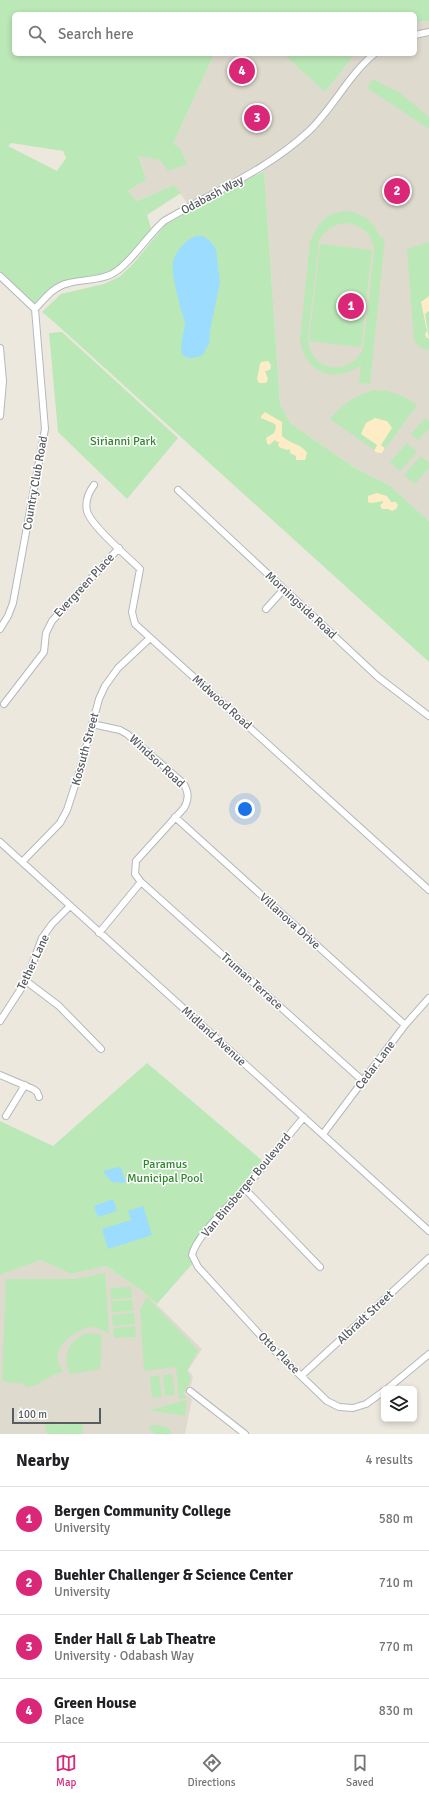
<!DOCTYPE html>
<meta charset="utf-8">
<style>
body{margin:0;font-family:Signika,sans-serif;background:#f6f6f6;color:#202124}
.controls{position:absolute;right:12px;bottom:12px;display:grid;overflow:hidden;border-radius:6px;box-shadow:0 2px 6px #0003}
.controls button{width:36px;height:36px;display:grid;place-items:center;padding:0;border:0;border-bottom:1px solid #e0e0e0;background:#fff;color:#202124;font:20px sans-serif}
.scale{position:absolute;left:12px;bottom:10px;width:89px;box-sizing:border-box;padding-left:4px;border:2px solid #575c61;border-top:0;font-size:11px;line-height:14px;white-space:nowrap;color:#575c61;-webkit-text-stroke:3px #fff;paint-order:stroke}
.you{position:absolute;left:245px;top:809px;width:14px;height:14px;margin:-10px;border:3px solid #fff;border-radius:50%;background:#1a73e8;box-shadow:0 0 0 6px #1a73e833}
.badge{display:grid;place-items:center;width:26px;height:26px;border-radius:50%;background:#db2777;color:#fff;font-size:13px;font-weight:700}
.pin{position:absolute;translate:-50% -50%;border:2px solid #fff;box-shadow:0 1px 4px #0006}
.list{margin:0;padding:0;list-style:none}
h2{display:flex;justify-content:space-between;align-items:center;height:52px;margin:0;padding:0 16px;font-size:17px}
h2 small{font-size:13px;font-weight:400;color:#757577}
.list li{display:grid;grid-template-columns:26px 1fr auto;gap:12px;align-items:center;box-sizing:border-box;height:64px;padding:0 16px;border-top:1px solid #e0e0e0}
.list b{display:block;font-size:15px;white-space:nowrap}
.list p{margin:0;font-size:13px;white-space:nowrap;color:#757577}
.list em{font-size:13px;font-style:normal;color:#757577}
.icon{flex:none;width:22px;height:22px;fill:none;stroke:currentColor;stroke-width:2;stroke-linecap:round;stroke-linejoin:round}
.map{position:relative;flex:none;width:429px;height:1434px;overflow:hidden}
.search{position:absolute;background:#fff;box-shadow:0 2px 6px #0003;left:12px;right:12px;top:12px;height:44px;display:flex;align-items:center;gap:10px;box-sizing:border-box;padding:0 14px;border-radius:6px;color:#757577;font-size:15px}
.sheet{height:308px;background:#fff}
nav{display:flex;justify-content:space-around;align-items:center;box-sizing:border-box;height:56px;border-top:1px solid #e0e0e0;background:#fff;font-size:11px;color:#757577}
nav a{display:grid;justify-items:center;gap:2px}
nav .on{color:#db2777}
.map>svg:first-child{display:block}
.education{fill:#dfdace}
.green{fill:#bbe8b7;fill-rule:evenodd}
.sand{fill:#feecc7}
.water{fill:#9bdcff}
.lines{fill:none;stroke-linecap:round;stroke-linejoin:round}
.minor-casing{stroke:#b4b8bd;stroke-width:8}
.minor{stroke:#fff;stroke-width:6}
.labels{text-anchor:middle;stroke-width:3;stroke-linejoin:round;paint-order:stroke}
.street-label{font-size:12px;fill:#575c61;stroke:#fff}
.park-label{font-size:12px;fill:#2e852c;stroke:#fff}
</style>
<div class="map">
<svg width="429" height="1434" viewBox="0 0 429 1434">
<rect width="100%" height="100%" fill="#ede8de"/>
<!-- education -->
<path class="education" d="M429 21V521L389 485 355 468 290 423 280 404 264 171 262 168 190 207 174 185 137 201 128 191 146 180 139 155 160 160 173 144 214 54H283L325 92 355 54H415V22Z
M41 1260 71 1274 106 1266 146 1294 202 1349 188 1370 193 1376 191 1385 185 1394 192 1399 185 1434H0V1275Z"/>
<!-- green -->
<path class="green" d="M0 0H429V21L415 22V14H14V54H214L173 144 180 148 187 164 168 171 160 160 139 156 146 180 128 191 137 201 174 185 181 193 147 215 152 231 112 274 58 287 35 309 0 275ZM11 143 63 151 66 158 57 171 8 146Z
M283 54H355L325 92Z
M373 79 400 93 429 117V129L367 88Z
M264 171 280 404 290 423 355 468 389 485 429 521V662L54 322 42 312 61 294 104 284 119 277 133 264 166 224Z
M348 211C364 214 374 222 380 237L385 238 370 384 359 383 361 365C334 384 305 373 300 340L310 242C319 222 324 213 348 211ZM346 223C363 225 373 235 374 251L363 349C349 379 308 371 308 337L319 241C325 230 333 224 346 223Z
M429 242V350C421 349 418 346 414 340L407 249Z
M320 244 372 250 361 347 309 341Z
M62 332 178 438 127 499 58 432 49 333Z
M375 390C392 391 404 395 417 405L383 452H377L330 419C343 404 355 395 375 390Z
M425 418 429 421V429L418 440 411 434Z
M407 443 417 452 400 471 390 462Z
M421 456 429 463V468L415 484 404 475Z
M147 1063 265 1163 194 1247V1262L157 1304 142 1291 106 1266 71 1274 41 1260 0 1275V1121L53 1146Z
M105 1273 109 1334C104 1331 98 1327 92 1327 77 1328 51 1347 59 1364 60 1367 62 1370 64 1372 50 1373 42 1385 28 1387L23 1384 2 1381 6 1279H75Z
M131 1287 132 1298 111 1299 110 1288Z
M147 1297 198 1350 187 1371C193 1379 189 1386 183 1393L187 1398 179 1399 176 1367 144 1371 140 1310Z
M132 1300 133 1311 112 1312 111 1301Z
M134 1313 135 1324 113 1326 112 1315Z
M135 1326 136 1337 114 1338 113 1328Z
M88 1333 102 1335 100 1369 70 1374C62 1356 68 1339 88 1333Z
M172 1374 175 1395 165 1396 163 1375Z
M159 1375 162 1397 152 1398 150 1377Z
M187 1400 185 1416 149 1410Z
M53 1421 59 1425 73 1422 82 1423 83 1434H47L45 1422Z
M152 1425 166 1426 173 1434H154L153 1431 148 1430Z"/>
<!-- sand -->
<path class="sand" d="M429 296V311L425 314 429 339 426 337 425 334 427 331 421 302Z
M268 361 271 365 270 370 265 371 268 379 266 383H259L257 379 260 364 261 362Z
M265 412 282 422V436C290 444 302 444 307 453L305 460H296V456L290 453V449L287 450 279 447 278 444 280 442H277L275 440 269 445 267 443 266 438 274 433 276 428 275 424 261 418V416Z
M375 418 387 421 392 428 381 445 385 448 382 453H378L374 451 377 445 361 434 366 423Z
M377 493 387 496 391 502H396L398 505 396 509 392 511 388 509H382L380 505 383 503V501L372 503 368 502V496Z"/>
<!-- water -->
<path class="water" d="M195 236H203L210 241 216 249 220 283 211 325 209 343 203 355C170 367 184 339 185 323 181 309 171 276 173 262 176 250 185 241 195 236Z
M118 1167 121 1168 126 1183 112 1182 104 1173 103 1171Z
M113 1199 117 1211 98 1217 94 1206Z
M143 1206 152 1235 108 1249 102 1229 131 1220 128 1211Z"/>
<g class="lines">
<defs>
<path id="minor" d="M415 35 429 32
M0 276 35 309 45 429 13 603 8 616 0 629
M35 309C45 298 54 286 69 283 83 279 98 281 112 274 130 264 147 236 164 221 213 192 266 171 309 131 333 108 348 76 374 54
M0 348 3 381 0 416
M94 485C88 493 85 502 87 511 90 525 129 558 140 569L132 612 135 624 429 890
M178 490 378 677 429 716
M266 609 284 589
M4 704 44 652 46 633 52 621 119 548
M92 724 120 730 127 734 183 783C189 792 189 799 184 808L136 861 135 874 141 882 99 933
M175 817 405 1025
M0 842 429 1231
M22 862 60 823 67 810 80 770 99 699 105 686 118 668 150 638
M141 882 363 1081
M26 981 59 1006 101 1049
M0 1021 26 981 42 938 52 924 70 906
M0 1075 33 1089 37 1092 39 1097
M6 1116 25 1085
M304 1117C284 1141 265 1165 245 1188 230 1205 196 1236 192 1255L198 1267 271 1347 327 1401 339 1407 353 1408 366 1404 384 1391
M323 1134 405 1025 429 998
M244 1188 320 1267
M301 1376 429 1258
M387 1389 429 1354
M190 1391 245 1434"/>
</defs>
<!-- minor casing -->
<use href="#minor" class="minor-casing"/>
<!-- minor -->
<use href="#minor" class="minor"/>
</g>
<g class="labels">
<!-- street labels -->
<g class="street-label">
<text transform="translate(212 195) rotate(-28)" y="4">Odabash Way</text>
<text transform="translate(35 483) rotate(-80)" y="4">Country Club Road</text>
<text transform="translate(84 585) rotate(-47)" y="4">Evergreen Place</text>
<text transform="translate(301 605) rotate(43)" y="4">Morningside Road</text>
<text transform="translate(222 702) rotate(42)" y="4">Midwood Road</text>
<text transform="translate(85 749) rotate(-75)" y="4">Kossuth Street</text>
<text transform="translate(157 761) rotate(43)" y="4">Windsor Road</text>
<text transform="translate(290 921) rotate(42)" y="4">Villanova Drive</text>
<text transform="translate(33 962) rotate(-65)" y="4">Tether Lane</text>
<text transform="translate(252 981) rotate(42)" y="4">Truman Terrace</text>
<text transform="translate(214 1036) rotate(42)" y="4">Midland Avenue</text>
<text transform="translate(375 1065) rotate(-53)" y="4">Cedar Lane</text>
<text transform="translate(246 1185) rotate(-50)" y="4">Van Binsberger Boulevard</text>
<text transform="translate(365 1317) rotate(-43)" y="4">Albradt Street</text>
<text transform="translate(279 1353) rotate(45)" y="4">Otto Place</text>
</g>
<!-- park labels -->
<g class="park-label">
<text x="123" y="445">Sirianni Park</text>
<text x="165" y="1168">Paramus<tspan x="165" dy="14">Municipal Pool</tspan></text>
</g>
</g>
</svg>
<div class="controls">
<button><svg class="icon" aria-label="layers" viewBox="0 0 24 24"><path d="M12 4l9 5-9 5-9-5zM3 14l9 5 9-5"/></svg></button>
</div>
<div class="scale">100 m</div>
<div class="you"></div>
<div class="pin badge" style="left:351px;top:306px">1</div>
<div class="pin badge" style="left:397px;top:191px">2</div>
<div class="pin badge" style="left:257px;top:118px">3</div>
<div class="pin badge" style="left:242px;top:71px">4</div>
<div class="search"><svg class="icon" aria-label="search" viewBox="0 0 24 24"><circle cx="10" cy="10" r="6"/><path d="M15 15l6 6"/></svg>Search here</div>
</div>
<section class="sheet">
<h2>Nearby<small>4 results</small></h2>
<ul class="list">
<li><span class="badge">1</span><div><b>Bergen Community College</b><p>University</p></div><em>580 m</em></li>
<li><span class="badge">2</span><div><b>Buehler Challenger &amp; Science Center</b><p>University</p></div><em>710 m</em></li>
<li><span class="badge">3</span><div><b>Ender Hall &amp; Lab Theatre</b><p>University · Odabash Way</p></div><em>770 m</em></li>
<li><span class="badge">4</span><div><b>Green House</b><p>Place</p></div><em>830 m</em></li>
</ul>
</section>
<nav>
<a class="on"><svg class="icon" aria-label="map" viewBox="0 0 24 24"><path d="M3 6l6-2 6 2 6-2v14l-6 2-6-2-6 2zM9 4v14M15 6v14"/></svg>Map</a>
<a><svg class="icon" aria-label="directions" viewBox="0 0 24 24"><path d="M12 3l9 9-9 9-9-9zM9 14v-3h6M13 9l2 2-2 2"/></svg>Directions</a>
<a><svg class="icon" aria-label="saved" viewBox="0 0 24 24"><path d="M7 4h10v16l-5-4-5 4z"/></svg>Saved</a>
</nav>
